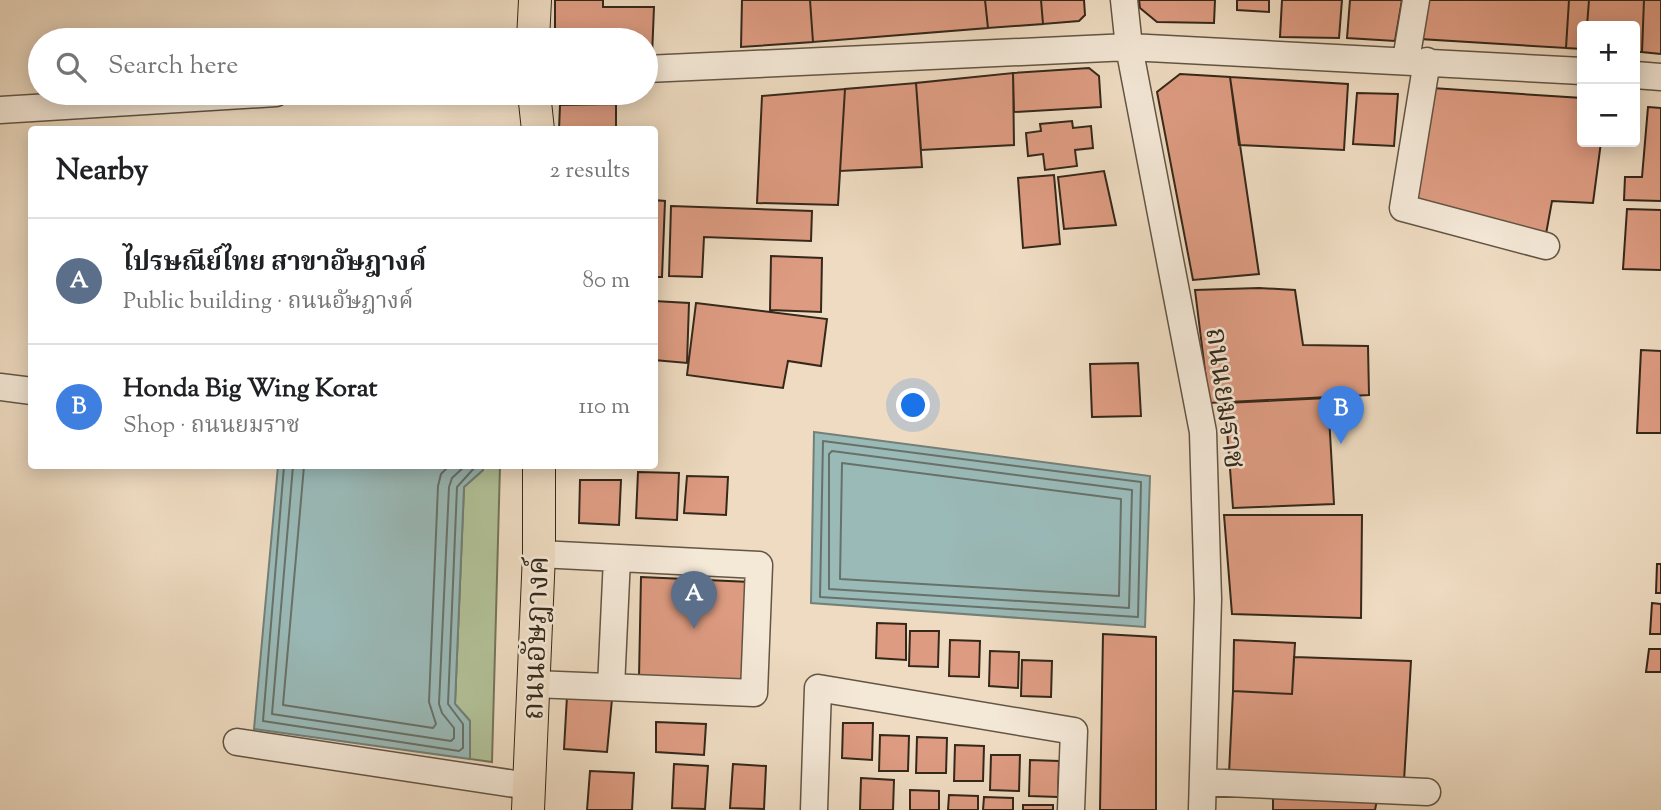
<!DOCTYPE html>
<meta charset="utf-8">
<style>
body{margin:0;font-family:"Sorts Mill Goudy","Noto Serif Thai",serif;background:#f6f6f6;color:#202124}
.controls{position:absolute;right:21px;top:21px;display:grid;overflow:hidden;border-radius:7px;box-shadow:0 4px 18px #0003}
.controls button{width:63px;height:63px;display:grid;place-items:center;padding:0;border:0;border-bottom:2px solid #e0e0e0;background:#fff;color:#202124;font:35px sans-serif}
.you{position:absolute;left:914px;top:406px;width:24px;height:24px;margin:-18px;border:5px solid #fff;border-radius:50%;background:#1a73e8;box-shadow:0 0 0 10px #1a73e833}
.badge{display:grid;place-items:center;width:46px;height:46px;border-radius:50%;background:#8f2418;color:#fff;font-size:23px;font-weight:700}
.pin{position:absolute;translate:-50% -58px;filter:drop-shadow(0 2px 4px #0008)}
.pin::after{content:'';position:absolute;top:37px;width:24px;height:21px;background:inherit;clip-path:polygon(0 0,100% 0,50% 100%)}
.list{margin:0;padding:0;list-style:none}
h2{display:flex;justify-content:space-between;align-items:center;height:91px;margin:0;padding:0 28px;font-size:30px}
h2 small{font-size:23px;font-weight:400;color:#757577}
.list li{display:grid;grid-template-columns:46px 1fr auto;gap:21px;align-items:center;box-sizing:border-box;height:126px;padding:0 28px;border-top:2px solid #e0e0e0}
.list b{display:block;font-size:26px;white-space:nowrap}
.list p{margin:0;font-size:23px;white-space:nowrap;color:#757577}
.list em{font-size:23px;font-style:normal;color:#757577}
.icon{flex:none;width:38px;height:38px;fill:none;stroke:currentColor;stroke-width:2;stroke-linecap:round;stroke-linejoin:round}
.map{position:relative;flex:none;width:1661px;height:810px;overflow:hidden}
.search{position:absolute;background:#fff;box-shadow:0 4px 18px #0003;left:28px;top:28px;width:630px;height:77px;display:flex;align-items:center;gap:18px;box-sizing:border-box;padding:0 24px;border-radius:38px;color:#757577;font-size:26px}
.panel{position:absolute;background:#fff;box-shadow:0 4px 18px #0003;left:28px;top:126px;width:630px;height:343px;border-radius:7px}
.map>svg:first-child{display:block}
.green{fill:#b2c198;stroke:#747459;stroke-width:2}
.water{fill:#9abab8;stroke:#728079;stroke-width:2}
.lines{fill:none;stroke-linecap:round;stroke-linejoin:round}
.shore{stroke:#687169;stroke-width:2}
.building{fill:#dd9b81;stroke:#35281a;stroke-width:2}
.minor-casing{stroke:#635544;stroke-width:29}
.major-casing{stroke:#35281a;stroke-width:34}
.minor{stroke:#f4e8d7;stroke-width:26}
.major{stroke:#eedbc1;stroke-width:32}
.labels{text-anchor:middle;stroke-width:5;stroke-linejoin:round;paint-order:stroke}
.street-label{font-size:30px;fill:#35281a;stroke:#f4e8d7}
</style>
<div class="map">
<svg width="1661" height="810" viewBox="0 0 1661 810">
<rect width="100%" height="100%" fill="#eedbc1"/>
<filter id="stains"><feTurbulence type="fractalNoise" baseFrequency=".00286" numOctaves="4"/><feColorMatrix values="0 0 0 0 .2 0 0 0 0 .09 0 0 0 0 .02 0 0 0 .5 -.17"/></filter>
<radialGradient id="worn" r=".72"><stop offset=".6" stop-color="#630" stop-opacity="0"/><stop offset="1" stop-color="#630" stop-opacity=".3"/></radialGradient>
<!-- green -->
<path class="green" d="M483 466H500L492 762 470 759V721L455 704 464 487 483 470Z"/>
<!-- water -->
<path class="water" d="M814 432 1150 476 1145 627 811 603Z
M278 466H483V470L464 487 455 704 470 721V759L254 729Z"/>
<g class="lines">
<!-- shore -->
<path class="shore" d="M823 441 1141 482 1138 617 820 597Z
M832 451 1132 490 1129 608 829 589V454Z
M842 463 1121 499 1119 596 840 579Z
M284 466 263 721 459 751 463 748V724L448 704 457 487 476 466
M293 466 272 714 451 741 454 738V728L442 713 439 704 449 487 452 478 465 466
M304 466 283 705 433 728 436 724 429 702 438 486 441 474 449 466"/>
</g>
<!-- building -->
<path class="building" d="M555 0H603V7H654L652 56H646V40H555Z
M742 0H810L813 42 741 47Z
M810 0H985L988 28 813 42Z
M985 0H1041L1043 24 988 28Z
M1041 0H1084L1085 15 1079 21 1043 24Z
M1139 0H1215L1214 23 1157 22 1140 8Z
M1237 0H1269V12L1237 10Z
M1282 0H1342L1339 38 1280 37Z
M1350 0H1402L1395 41 1347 38Z
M1425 0H1569L1566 48 1420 39Z
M1569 0H1589L1587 26H1582V49L1566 48Z
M1589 0H1644L1642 52H1635V26H1587Z
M1644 0H1661V54L1642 52Z
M1089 68 1099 76 1101 107 1014 112 1013 73Z
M1013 73 1014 145 921 150 916 83Z
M1180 74 1230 77 1259 274 1193 280 1157 92Z
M1230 77 1348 84 1344 150 1239 145Z
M916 83 922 167 840 171 845 89Z
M1432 88 1582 98V142H1601L1593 203 1552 201 1546 234 1413 200Z
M845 89 838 205 757 203 762 96Z
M1357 93 1398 94 1394 146 1353 144Z
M616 104V130H559L560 105Z
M1648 107 1661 108V201L1624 200 1625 177H1642Z
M1072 121 1073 128 1091 126 1093 148 1075 150 1077 166 1045 170 1043 154 1028 156 1026 133 1041 131 1040 124Z
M1104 171 1116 225 1064 229 1058 177Z
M1054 175 1060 244 1023 248 1018 178Z
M654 200 665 201 662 277H654Z
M671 206 812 211 811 241 704 237 702 277 669 276Z
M1627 209 1661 210V270L1623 269Z
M771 256 822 258 821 312 770 310Z
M1259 288 1295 290 1303 345 1368 346 1369 395 1209 403 1195 290Z
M654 301 689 303 687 363 654 360Z
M696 303 827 319 821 366 788 361 783 388 687 375Z
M1641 350 1661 351V433H1637Z
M1138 363 1141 416 1092 417 1090 364Z
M1328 398 1334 504 1233 508 1225 403Z
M654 400H657L656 448H654Z
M638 472 679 473 677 520 636 518Z
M687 476 728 477 726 515 684 513Z
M580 480H621L619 525 579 523Z
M1224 515H1362L1361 618 1232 614Z
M1657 564H1661V593H1656Z
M641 577 750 582 746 682 639 677Z
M1652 603 1661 604V634H1650Z
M877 623 906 624V660L876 658Z
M910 631H939L938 667 909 666Z
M1103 634 1156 637V810H1100Z
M950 640 980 641 979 677 949 676Z
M1234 640 1295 643 1292 694 1233 691Z
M1649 649H1661V672H1646Z
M990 651 1019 652 1018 688 989 686Z
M1294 657 1411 661 1404 781 1229 773 1233 691 1292 694Z
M1022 660 1052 661 1051 697 1021 696Z
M567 696 612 699 607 752 564 749Z
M656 722 706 724 704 755 656 752Z
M843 723H873L872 760 842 758Z
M880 735 909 736 908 771H879Z
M917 737 947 738 946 773H916Z
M955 745 984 746 983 781H954Z
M991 755H1020L1019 791 990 790Z
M1030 760 1059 761 1058 797 1029 796Z
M674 764 708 766 705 809 672 808Z
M733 764 766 766 764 809 730 808Z
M590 771 634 773 632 810H587Z
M861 778 894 780 893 810H860Z
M910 790 939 791V810H910Z
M949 795 978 796V810H948Z
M984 797 1013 798V810H983Z
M1273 797 1377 800 1375 810H1273Z
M1023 805H1053V810H1023Z"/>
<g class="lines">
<defs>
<path id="minor" d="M1124 0 1129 47 1203 432 1208 599 1202 810
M1406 60 1416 0
M1427 61 1403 208 1546 246
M646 69 1129 47 1582 71
M1635 75 1661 77
M0 110 276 93
M0 387 32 391
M534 684 754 693 759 565 539 554
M611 687 617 558
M237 742 528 786
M1203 782 1427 792
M814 810 818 688 1074 731 1071 810"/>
<path id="major" d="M533 40 535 0
M534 93 538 130
M528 810 539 554V466"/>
</defs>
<!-- minor casing -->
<use href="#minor" class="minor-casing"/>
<!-- major casing -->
<use href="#major" class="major-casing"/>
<!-- minor -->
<use href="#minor" class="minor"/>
<!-- major -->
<use href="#major" class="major"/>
</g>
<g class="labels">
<!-- street labels -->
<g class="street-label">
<text transform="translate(1226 398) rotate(82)" y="10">ถนนยมราช</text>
<text transform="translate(535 638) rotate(-88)" y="10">ถนนอัษฎางค์</text>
</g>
</g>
<rect width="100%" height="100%" filter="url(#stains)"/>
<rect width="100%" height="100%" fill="url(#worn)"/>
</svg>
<div class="controls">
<button>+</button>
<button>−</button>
</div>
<div class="you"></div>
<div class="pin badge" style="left:694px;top:629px;background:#5c6f8a">A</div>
<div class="pin badge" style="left:1341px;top:444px;background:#3f7fe0">B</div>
<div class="search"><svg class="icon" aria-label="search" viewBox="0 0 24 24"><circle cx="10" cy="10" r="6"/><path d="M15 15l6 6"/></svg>Search here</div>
<section class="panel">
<h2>Nearby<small>2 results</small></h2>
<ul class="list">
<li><span class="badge" style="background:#5c6f8a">A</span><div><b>ไปรษณีย์ไทย สาขาอัษฎางค์</b><p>Public building · ถนนอัษฎางค์</p></div><em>80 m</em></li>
<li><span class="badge" style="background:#3f7fe0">B</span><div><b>Honda Big Wing Korat</b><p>Shop · ถนนยมราช</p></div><em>110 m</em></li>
</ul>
</section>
</div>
